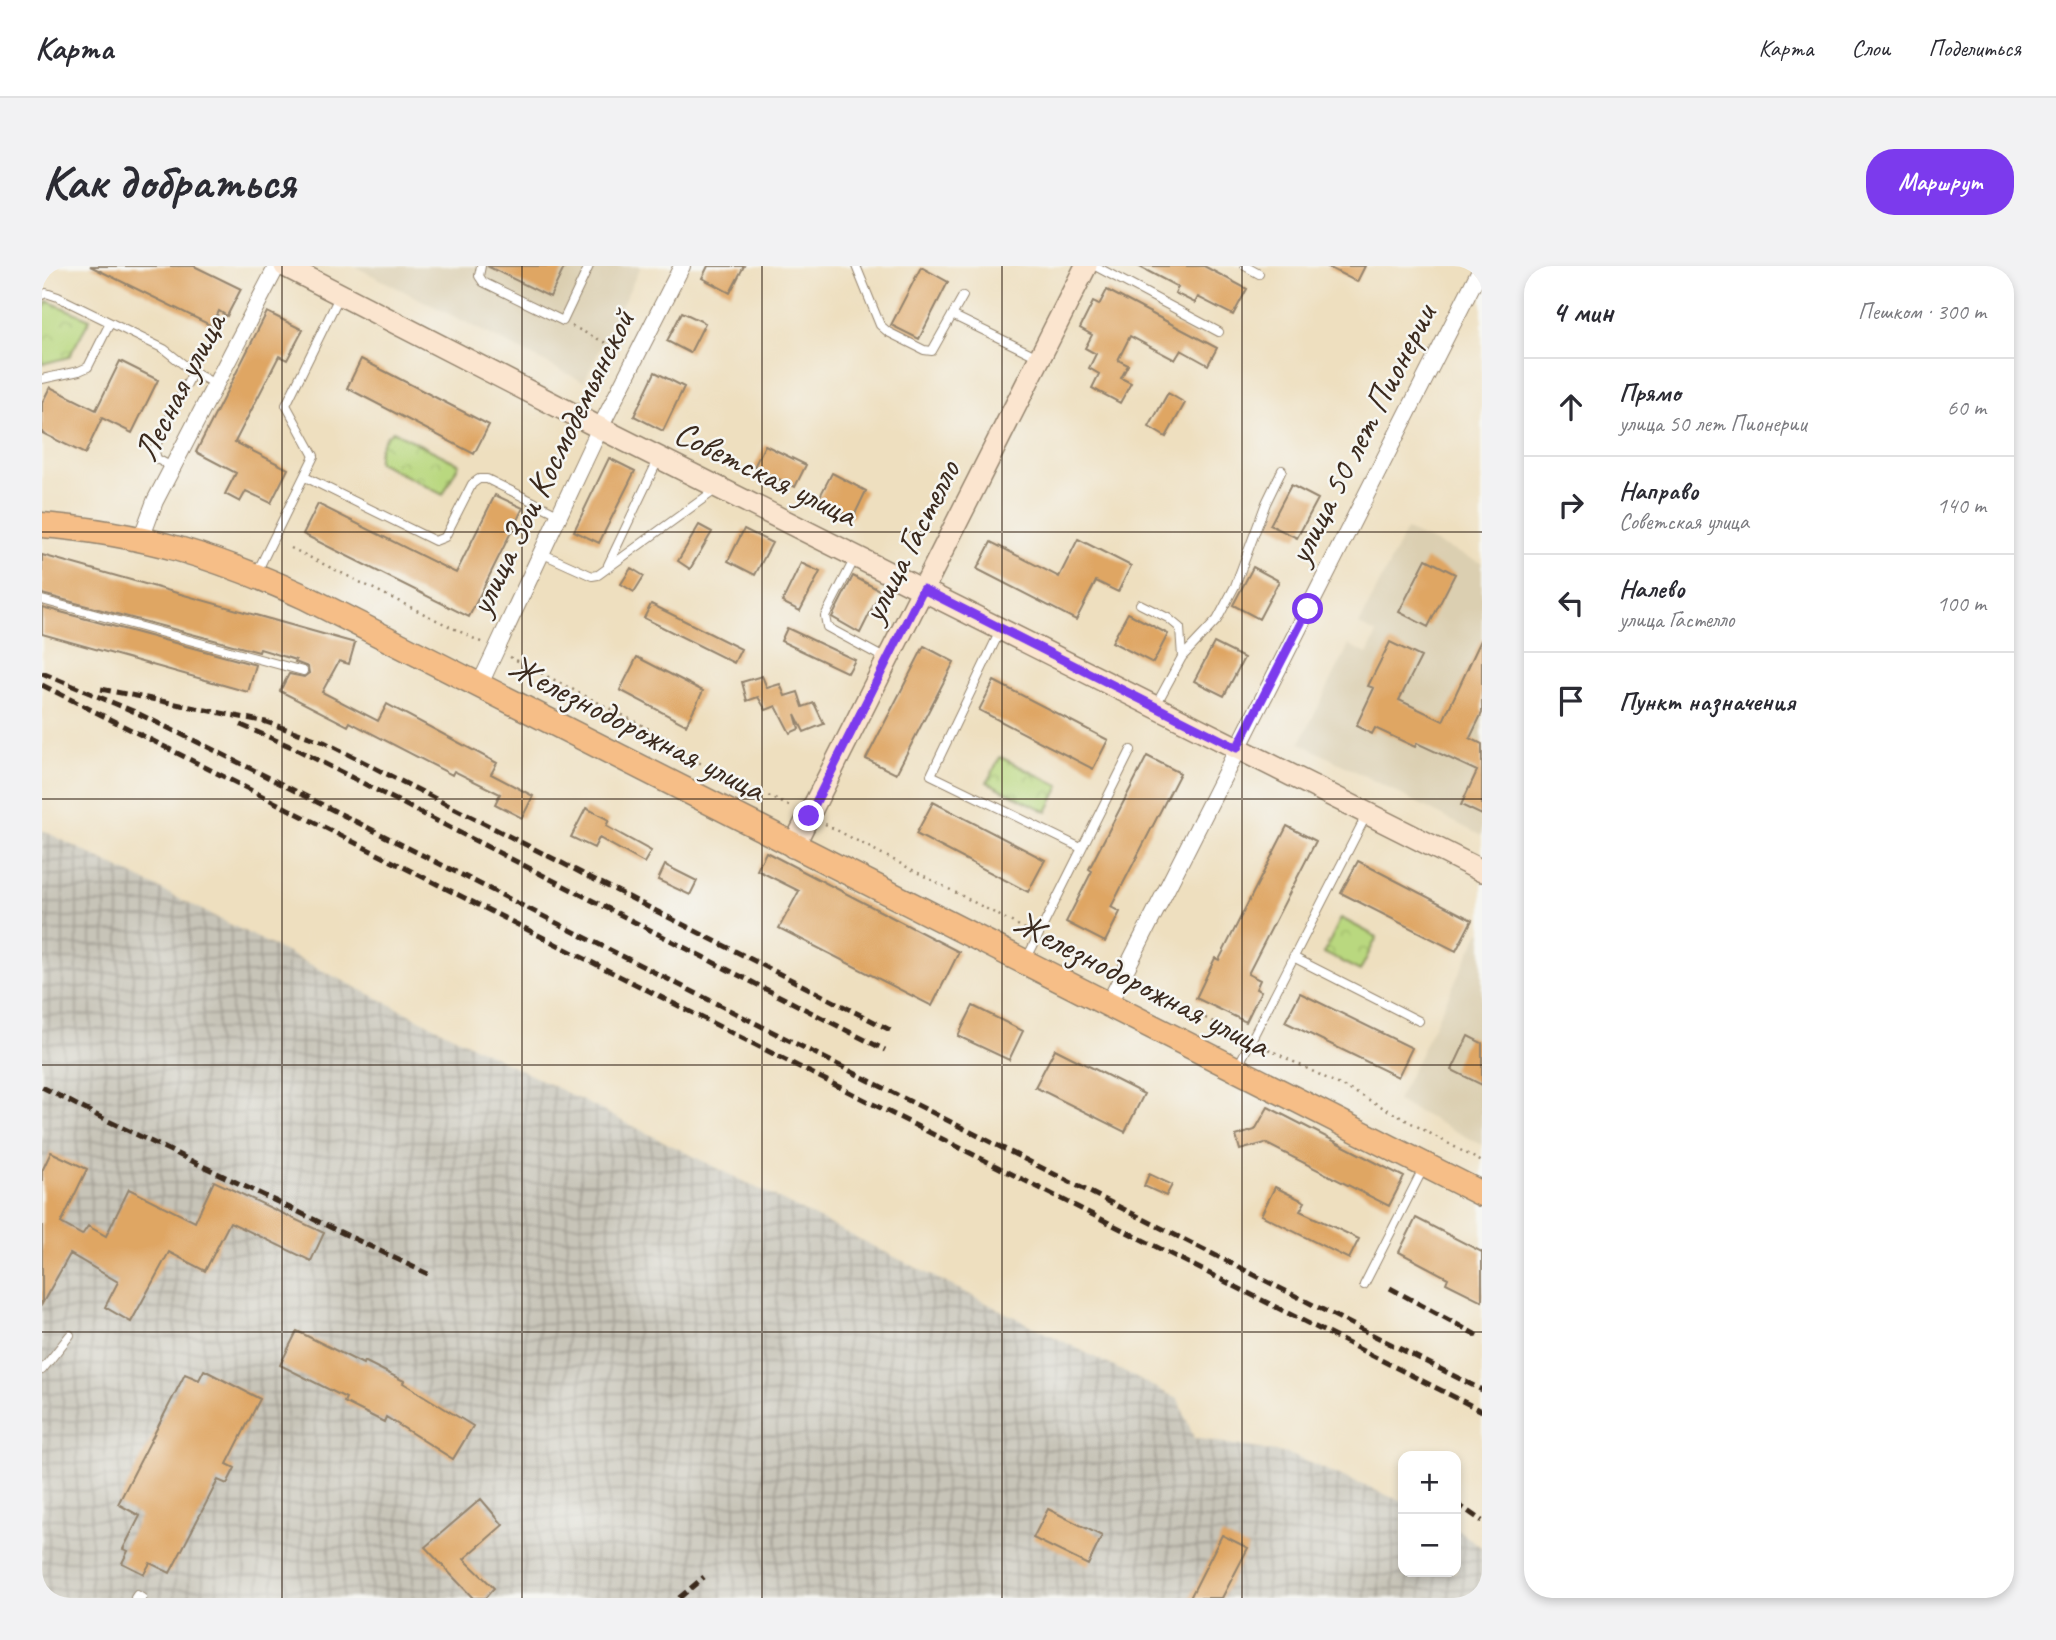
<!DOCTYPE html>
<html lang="ru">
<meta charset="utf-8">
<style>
body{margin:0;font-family:Caveat,sans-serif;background:#f2f2f3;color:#2b2b33}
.controls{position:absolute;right:21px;bottom:21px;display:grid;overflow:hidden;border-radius:14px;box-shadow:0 4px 10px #0003}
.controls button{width:63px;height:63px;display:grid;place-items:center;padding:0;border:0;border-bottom:2px solid #e1e1e2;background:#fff;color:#2b2b33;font:35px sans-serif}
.stop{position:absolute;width:21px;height:21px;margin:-16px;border:5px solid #7c3aed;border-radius:50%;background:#fff}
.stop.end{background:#7c3aed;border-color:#fff;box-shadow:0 2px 7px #0008}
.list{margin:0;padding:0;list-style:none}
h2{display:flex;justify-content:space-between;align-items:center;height:91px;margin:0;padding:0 28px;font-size:30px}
h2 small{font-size:23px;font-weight:400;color:#7c7c81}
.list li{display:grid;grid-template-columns:46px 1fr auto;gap:21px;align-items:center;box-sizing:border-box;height:98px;padding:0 28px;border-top:2px solid #e1e1e2}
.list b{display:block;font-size:26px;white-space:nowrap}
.list p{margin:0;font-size:23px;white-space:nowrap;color:#7c7c81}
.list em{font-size:23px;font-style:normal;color:#7c7c81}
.icon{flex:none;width:38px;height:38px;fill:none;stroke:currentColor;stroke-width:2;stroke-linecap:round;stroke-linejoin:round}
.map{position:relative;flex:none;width:1440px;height:1332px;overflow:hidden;border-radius:28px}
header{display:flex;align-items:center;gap:42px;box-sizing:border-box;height:98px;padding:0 35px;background:#fff;border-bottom:2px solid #e1e1e2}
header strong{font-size:33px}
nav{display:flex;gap:38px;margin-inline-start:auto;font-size:24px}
.intro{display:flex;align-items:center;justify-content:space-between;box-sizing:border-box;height:168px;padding:0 42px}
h1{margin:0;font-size:49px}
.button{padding:18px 32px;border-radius:28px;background:#7c3aed;color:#fff;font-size:24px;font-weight:700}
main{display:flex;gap:42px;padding:0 42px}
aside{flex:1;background:#fff;border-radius:28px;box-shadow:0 4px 10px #0003}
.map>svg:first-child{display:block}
.built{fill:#dbcfb1}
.industrial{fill:url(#industrial-grid)}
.park{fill:url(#park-crowns);stroke:#7a814e;stroke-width:2}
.building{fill:#dfa663}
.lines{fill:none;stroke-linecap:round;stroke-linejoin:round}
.lane-casing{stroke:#94846e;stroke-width:10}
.street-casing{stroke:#94846e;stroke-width:18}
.secondary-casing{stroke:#94846e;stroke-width:24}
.primary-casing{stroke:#94846e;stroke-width:27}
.path{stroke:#94846e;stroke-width:2.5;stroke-dasharray:2 5;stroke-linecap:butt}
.lane{stroke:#fff;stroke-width:8}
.street{stroke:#fff;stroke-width:16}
.secondary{stroke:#fbe5cf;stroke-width:21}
.primary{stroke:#f6be87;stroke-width:24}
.rail{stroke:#3b2a1e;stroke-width:5;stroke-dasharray:10 5;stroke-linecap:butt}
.route{stroke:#7c3aed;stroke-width:9}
.grid{fill:none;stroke:#3b2a1e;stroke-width:2;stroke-opacity:0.55}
.labels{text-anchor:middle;stroke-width:5;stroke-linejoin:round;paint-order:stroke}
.street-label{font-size:35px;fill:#3b2a1e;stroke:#f6f6f2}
</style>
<header>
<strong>Карта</strong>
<nav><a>Карта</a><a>Слои</a><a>Поделиться</a></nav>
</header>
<div class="intro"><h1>Как добраться</h1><a class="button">Маршрут</a></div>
<main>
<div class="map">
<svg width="1440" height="1332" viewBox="0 0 1440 1332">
<defs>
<pattern id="industrial-grid" width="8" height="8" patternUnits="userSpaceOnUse" patternTransform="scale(1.75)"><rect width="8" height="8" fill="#c7c4b8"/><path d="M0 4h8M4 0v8" fill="none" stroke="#a39f95"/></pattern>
<pattern id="park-crowns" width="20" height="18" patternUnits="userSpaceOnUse" patternTransform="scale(1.75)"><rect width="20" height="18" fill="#b9d87f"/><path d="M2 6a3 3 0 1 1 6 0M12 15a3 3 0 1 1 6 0" fill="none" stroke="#a0ba6d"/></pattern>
</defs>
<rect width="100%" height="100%" fill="#f6f6f2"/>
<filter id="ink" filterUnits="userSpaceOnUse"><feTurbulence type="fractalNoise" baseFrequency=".0143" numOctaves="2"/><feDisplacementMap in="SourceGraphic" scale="14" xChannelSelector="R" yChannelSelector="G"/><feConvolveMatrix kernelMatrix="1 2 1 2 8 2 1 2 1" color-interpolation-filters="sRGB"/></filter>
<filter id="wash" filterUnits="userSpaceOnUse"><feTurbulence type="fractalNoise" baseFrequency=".00686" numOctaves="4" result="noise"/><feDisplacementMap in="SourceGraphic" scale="28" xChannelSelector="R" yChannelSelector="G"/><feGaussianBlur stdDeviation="1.57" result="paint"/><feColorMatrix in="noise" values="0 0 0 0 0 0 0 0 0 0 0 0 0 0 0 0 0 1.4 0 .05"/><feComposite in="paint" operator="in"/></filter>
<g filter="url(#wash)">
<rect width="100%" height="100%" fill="#eedfbf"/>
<!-- built -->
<path class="built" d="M312 0H599L542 116Z
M1364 264 1440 297V570L1258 477 1307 379 1325 388 1335 368 1317 359Z
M1438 665 1440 666V879L1355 835Z"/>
<!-- industrial -->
<path class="industrial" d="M0 564 1136 1133 1152 1172 1246 1188 1361 1236V1306H1414V1262L1440 1282V1332H0Z"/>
<!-- park -->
<path class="park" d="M5 35 48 53 27 91 0 98V44Z
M351 165 417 198 401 229 336 196C335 183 340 173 351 165Z
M958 491 1018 520 1005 546 945 516Z
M1299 652 1335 671 1318 705 1282 687Z"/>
<g id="blocks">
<!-- building -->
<path class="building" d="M48 0H152L199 23 185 50 177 45 170 60Z
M445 0H523L508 31Z
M666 0H702L688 27 660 12Z
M1096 0H1162L1205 23 1191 49 1156 31 1153 37 1133 27 1136 21Z
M1284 0H1323L1315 16Z
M879 1 906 16 877 73 849 59Z
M1065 24 1175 82 1166 99 1139 84 1133 94 1088 70 1076 94 1086 99 1079 112 1089 117 1078 137 1050 122 1057 108 1047 102 1054 88 1043 82 1050 69 1038 62 1051 36 1057 39Z
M225 46 261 64 245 94 237 90 193 176 246 203 229 237 204 225 198 236 183 228 194 207 154 186Z
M640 46 663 57 648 87 625 75Z
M319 93 447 159 432 188 305 122Z
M78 95 116 114 90 167 60 152 43 188 0 167V137L8 121 54 144Z
M613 106 642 121 621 165 592 150Z
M1126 127 1143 137 1124 171 1107 161Z
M723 179 764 199 753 221 712 201Z
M567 192 593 205 557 277 532 265Z
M790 207 824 225 811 252 776 234Z
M1249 219 1276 233 1255 272 1228 259Z
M453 229 481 242 427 351 261 268 276 238 414 307Z
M657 259 670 266 648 303 636 295Z
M702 263 730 277 713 309 686 295Z
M1036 273 1089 300 1076 326 1054 315 1034 354 935 303 949 276 1017 311Z
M0 289 313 377 307 398 297 395 280 426 336 455 345 438 455 497 449 508 491 530 480 552 453 538 458 528 412 505 410 509 308 456 306 460 238 425 247 408 262 411 267 407 266 401 253 396 254 394 218 383 217 386 0 328Z
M1384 293 1413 308 1386 361 1357 346Z
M759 297 778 306 758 345 740 336Z
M1211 301 1237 315 1217 353 1191 339Z
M589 302 602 310 592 326 579 318Z
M811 310 839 325 818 367 790 351Z
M609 338 699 383 692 397 602 352Z
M0 341 214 399 206 426 0 368Z
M1086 347 1126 368 1111 397 1070 376Z
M745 362 813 394 806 407 739 375Z
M1440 372V447L1428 472 1440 478V549L1419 539 1435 505 1375 477 1373 481 1333 462 1330 468 1314 460 1332 422 1326 420 1348 376 1379 391 1357 434 1401 455Z
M1172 377 1202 392 1182 430 1152 415Z
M882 380 912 396 854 508 824 493Z
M595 391 661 425 644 459 578 424Z
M720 410 725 422 738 418 743 430 756 426 761 441 772 437 782 458 762 466 753 448 757 463 748 467 734 440 724 444 716 431 705 435 700 416Z
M952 415 1066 474 1051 503 937 444Z
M1105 490 1138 507 1069 641 1078 646 1063 676 1024 656 1050 605 1047 603Z
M891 536 1003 594 986 626 874 568Z
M544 542 567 554 564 560 609 585 602 597 557 572 552 582 529 571Z
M1245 560 1274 575 1206 708 1218 714 1214 723 1219 725 1204 756 1154 732 1173 692 1177 694Z
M724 586 917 686 890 740 737 662 757 625 715 604Z
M1316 595 1430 654 1414 685 1299 627Z
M623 599 655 615 648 629 616 614Z
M1258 727 1370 782 1356 811 1243 756Z
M931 740 981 765 967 794 916 770Z
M1426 770 1440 777V819L1410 804Z
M1013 783 1102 828 1083 866 993 821Z
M1226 841 1362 911 1347 940 1223 877 1198 884 1194 870 1213 864Z
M9 886 45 903 19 957 40 969 46 960 64 970 87 923 153 956 172 915 282 967 269 995 188 956 163 1005 127 986 89 1056 63 1041 76 1016 28 988 0 1038V905Z
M1107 908 1130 919 1124 930 1102 920Z
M1233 921 1263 936 1258 945 1317 973 1307 993 1219 949Z
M1374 952 1440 986V1035L1404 1017 1406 1012 1357 986Z
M255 1065 321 1098 322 1095 362 1115 361 1117 431 1160 411 1193 344 1151 342 1156 302 1136 304 1132 238 1099Z
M162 1104 218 1133 185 1198 193 1202 185 1218 176 1214 128 1307 108 1297 102 1308 80 1297 86 1285 81 1283 98 1250 76 1238 143 1108 157 1114Z
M439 1233 461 1259 422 1293 452 1322 443 1332H431L383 1281Z
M1006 1243 1060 1270 1046 1299 991 1272Z
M1180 1269 1206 1282 1180 1332H1148Z"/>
</g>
</g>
<g filter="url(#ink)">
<use href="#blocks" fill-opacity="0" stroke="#94846e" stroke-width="2"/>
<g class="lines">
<defs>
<path id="lane" d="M439 0 437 10 441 16 521 55 547 0
M814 0 838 59 846 66 882 84 890 85 921 30
M1053 0 1177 66
M1203 0 1217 8
M0 29 4 27 16 31 122 83 151 106 173 118
M910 49 996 91
M0 113 37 105 46 101 68 57
M130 201 115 193 112 183 151 106
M263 211 393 275 403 271 430 218 437 213H445L516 248
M499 287 550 310 556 309 676 222
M813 292 783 350 785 361 844 393
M566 299 616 194
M215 306 272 190 244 139 297 31
M0 334 261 405
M1098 338 1126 352 1138 362 1140 391
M958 365 889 509 1039 582
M1114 439 1140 391 1175 354 1193 320 1224 237 1240 204
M1251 691 1377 755
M984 694 1089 484
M1196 800 1324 550
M1322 1019 1382 901
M0 1104 28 1069
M93 1332 95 1329 100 1332"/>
<path id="street" d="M99 273 113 235 235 0
M437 420 558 162 640 0
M1066 739 1440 0"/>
<path id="secondary" d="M243 0 558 162 1440 605
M751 581 1044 0"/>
<path id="primary" d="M0 259C100 267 173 290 263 331L1440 928"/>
</defs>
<!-- lane casing -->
<use href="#lane" class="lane-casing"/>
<!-- street casing -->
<use href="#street" class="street-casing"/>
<!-- secondary casing -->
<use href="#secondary" class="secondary-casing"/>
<!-- primary casing -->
<use href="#primary" class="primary-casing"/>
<!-- path -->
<path class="path" d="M530 60 576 83
M249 282 441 377
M468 391 623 471 656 496 749 541
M783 558 985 664
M1006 675 1066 704
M1094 718 1198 769
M1220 780 1324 832 1440 896"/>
<!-- lane -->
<use href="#lane" class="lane"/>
<!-- street -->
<use href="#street" class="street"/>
<!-- secondary -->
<use href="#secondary" class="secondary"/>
<!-- primary -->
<use href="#primary" class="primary"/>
<!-- rail -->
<path class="rail" d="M0 407 93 446 176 486 1440 1124
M0 419 1440 1145
M59 423 224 456 282 476 852 766
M199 459 252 482 843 784
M0 821 60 852 386 1008
M1348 1022 1440 1072
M1414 1237 1440 1255
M637 1332 662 1311"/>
</g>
</g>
<g class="lines" filter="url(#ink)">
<!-- route -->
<path class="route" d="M767 550 881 323 1195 482 1266 343"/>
</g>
<!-- grid -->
<path class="grid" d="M240 0V1332M480 0V1332M720 0V1332M960 0V1332M1200 0V1332M0 266H1440M0 533H1440M0 799H1440M0 1066H1440"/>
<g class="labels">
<!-- street labels -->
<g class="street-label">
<text transform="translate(137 121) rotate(-63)" y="12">Лесная улица</text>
<text transform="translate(1319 168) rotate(-63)" y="12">улица 50 лет Пионерии</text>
<text transform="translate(509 196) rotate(-64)" y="12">улица Зои Космодемьянской</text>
<text transform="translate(724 207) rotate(26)" y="12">Советская улица</text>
<text transform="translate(868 275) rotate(-63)" y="12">улица Гастелло</text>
<text transform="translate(595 461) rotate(27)" y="12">Железнодорожная улица</text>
<text transform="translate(1100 717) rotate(27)" y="12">Железнодорожная улица</text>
</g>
</g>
</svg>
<div class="controls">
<button>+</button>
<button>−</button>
</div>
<div class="stop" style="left:1266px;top:343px"></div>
<div class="stop end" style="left:767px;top:550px"></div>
</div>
<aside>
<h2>4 мин<small>Пешком · 300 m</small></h2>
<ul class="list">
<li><svg class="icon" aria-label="ahead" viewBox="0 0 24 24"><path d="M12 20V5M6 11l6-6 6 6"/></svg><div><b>Прямо</b><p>улица 50 лет Пионерии</p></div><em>60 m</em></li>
<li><svg class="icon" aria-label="right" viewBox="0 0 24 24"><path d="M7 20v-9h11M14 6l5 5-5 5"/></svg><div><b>Направо</b><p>Советская улица</p></div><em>140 m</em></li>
<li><svg class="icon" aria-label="left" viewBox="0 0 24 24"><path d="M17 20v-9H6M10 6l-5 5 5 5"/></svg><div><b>Налево</b><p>улица Гастелло</p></div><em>100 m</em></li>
<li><svg class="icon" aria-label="arrive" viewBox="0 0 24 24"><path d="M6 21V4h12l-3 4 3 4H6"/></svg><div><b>Пункт назначения</b></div></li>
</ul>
</aside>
</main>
